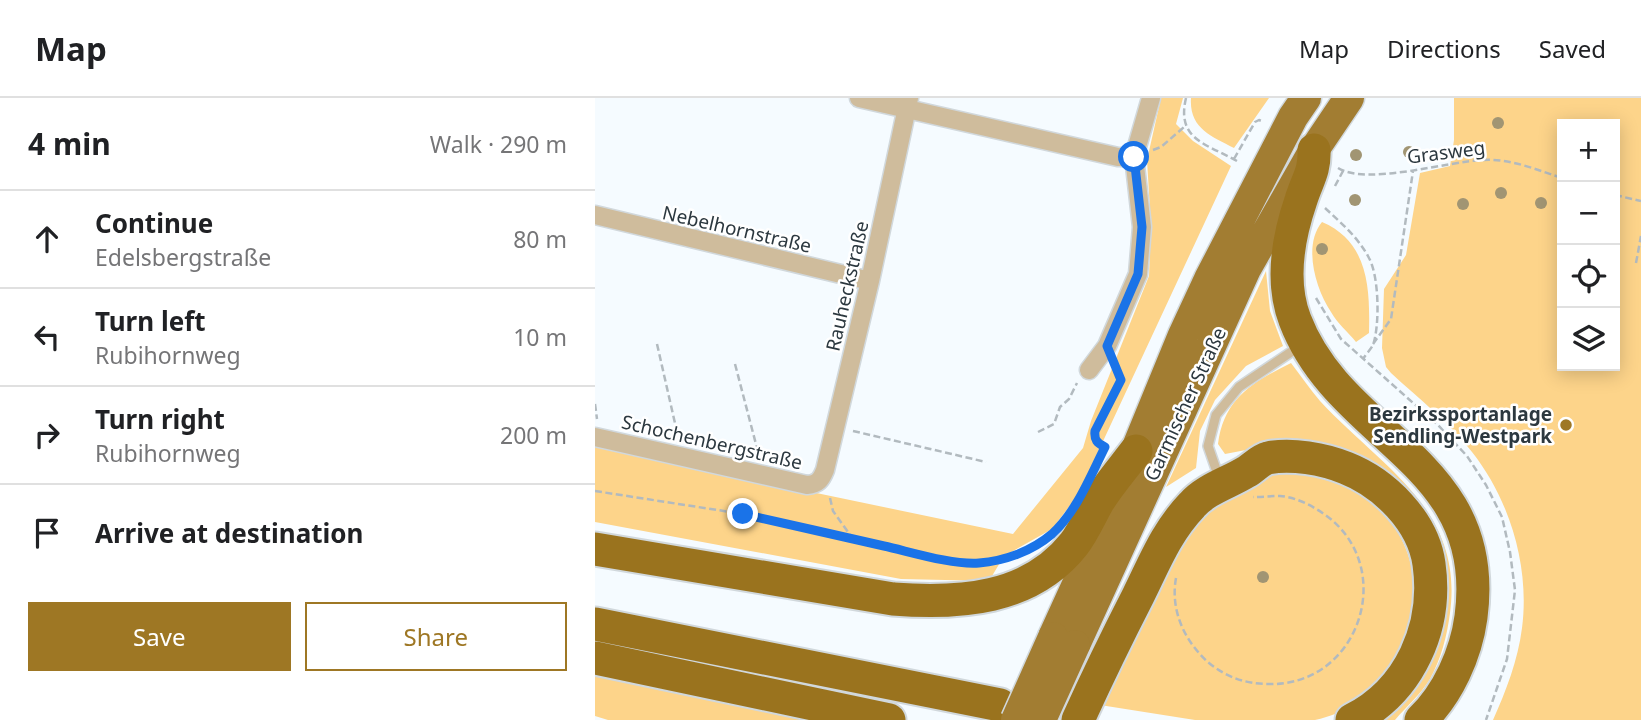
<!DOCTYPE html>
<meta charset="utf-8">
<style>
body{margin:0;font-family:"Noto Sans",sans-serif;background:#f6f6f6;color:#202124}
.controls{position:absolute;right:21px;top:21px;display:grid;overflow:hidden;border-radius:0px;box-shadow:0 4px 18px #0003}
.controls button{width:63px;height:63px;display:grid;place-items:center;padding:0;border:0;border-bottom:2px solid #e0e0e0;background:#fff;color:#202124;font:35px sans-serif}
.stop{position:absolute;width:21px;height:21px;margin:-16px;border:5px solid #1a73e8;border-radius:50%;background:#fff}
.stop.end{background:#1a73e8;border-color:#fff;box-shadow:0 2px 7px #0008}
.list{margin:0;padding:0;list-style:none}
h2{display:flex;justify-content:space-between;align-items:center;height:91px;margin:0;padding:0 28px;font-size:30px}
h2 small{font-size:23px;font-weight:400;color:#757577}
.list li{display:grid;grid-template-columns:46px 1fr auto;gap:21px;align-items:center;box-sizing:border-box;height:98px;padding:0 28px;border-top:2px solid #e0e0e0}
.list b{display:block;font-size:26px;white-space:nowrap}
.list p{margin:0;font-size:23px;white-space:nowrap;color:#757577}
.list em{font-size:23px;font-style:normal;color:#757577}
.actions{display:flex;gap:14px;padding:21px 28px}
.actions a{flex:1;padding:16px 0;border:2px solid #9e7724;border-radius:0px;text-align:center;font-size:24px;color:#9e7724}
.actions .main{background:#9e7724;color:#fff}
.icon{flex:none;width:38px;height:38px;fill:none;stroke:currentColor;stroke-width:2;stroke-linecap:round;stroke-linejoin:round}
.map{position:relative;flex:none;width:1046px;height:622px;overflow:hidden}
header{display:flex;align-items:center;gap:42px;box-sizing:border-box;height:98px;padding:0 35px;background:#fff;border-bottom:2px solid #e0e0e0}
header strong{font-size:33px}
nav{display:flex;gap:38px;margin-inline-start:auto;font-size:24px}
main{display:flex}
aside{flex:1;background:#fff}
.map>svg:first-child{display:block}
.green{fill:#fdd48a;fill-rule:evenodd}
.lines{fill:none;stroke-linecap:round;stroke-linejoin:round}
.service-casing{stroke:#d1d8dc;stroke-width:12}
.minor-casing{stroke:#d1d8dc;stroke-width:21}
.trunk-casing{stroke:#d1d8dc;stroke-width:33}
.motorway-casing{stroke:#d1d8dc;stroke-width:37}
.path{stroke:#b2babf;stroke-width:2.5;stroke-dasharray:7 3.5;stroke-linecap:butt}
.service{stroke:#cfbc9c;stroke-width:9}
.minor{stroke:#cfbc9c;stroke-width:18}
.trunk{stroke:#a27d32;stroke-width:30}
.motorway{stroke:#9a731e;stroke-width:33}
.trunk-bridge-casing{stroke:#d1d8dc;stroke-width:33;stroke-linecap:butt}
.trunk-bridge{stroke:#a27d32;stroke-width:30}
.tree{fill:#a19573}
.route{stroke:#1a73e8;stroke-width:9}
.poi-dot{fill:#9e7724;stroke:#fff;stroke-width:2.5}
.labels{text-anchor:middle;stroke-width:5;stroke-linejoin:round;paint-order:stroke}
.street-label{font-size:19px;fill:#2c383f;stroke:#fff}
.poi-label{font-size:19px;font-weight:bold;fill:#2c383f;stroke:#fff;text-anchor:end}
</style>
<header>
<strong>Map</strong>
<nav><a>Map</a><a>Directions</a><a>Saved</a></nav>
</header>
<main>
<aside>
<h2>4 min<small>Walk · 290 m</small></h2>
<ul class="list">
<li><svg class="icon" aria-label="ahead" viewBox="0 0 24 24"><path d="M12 20V5M6 11l6-6 6 6"/></svg><div><b>Continue</b><p>Edelsbergstraße</p></div><em>80 m</em></li>
<li><svg class="icon" aria-label="left" viewBox="0 0 24 24"><path d="M17 20v-9H6M10 6l-5 5 5 5"/></svg><div><b>Turn left</b><p>Rubihornweg</p></div><em>10 m</em></li>
<li><svg class="icon" aria-label="right" viewBox="0 0 24 24"><path d="M7 20v-9h11M14 6l5 5-5 5"/></svg><div><b>Turn right</b><p>Rubihornweg</p></div><em>200 m</em></li>
<li><svg class="icon" aria-label="arrive" viewBox="0 0 24 24"><path d="M6 21V4h12l-3 4 3 4H6"/></svg><div><b>Arrive at destination</b></div></li>
</ul>
<div class="actions"><a class="main">Save</a><a>Share</a></div>
</aside>
<div class="map">
<svg width="1046" height="622" viewBox="0 0 1046 622">
<rect width="100%" height="100%" fill="#f5fbff"/>
<!-- green -->
<path class="green" d="M566 0H588L581 26 598 43 636 68 483 397 457 431 409 458 394 483 306 481 0 424V342L207 392 418 436 488 350 496 323 554 178 556 128 552 62Z
M596 0H674L639 50C616 38 594 30 596 0Z
M859 0H1046V622H898C911 593 923 562 927 530 935 469 915 402 877 354 855 325 823 300 796 275L791 269 787 250 789 191 811 157 825 75 855 68 859 42ZM967 26H1020V268H967Z
M727 124C774 144 775 191 774 235L761 244C753 234 742 225 736 214 720 190 708 147 727 124Z
M671 173 675 213 688 248 651 268 620 302 605 333 601 370 571 389Z
M696 265C705 277 715 291 725 303 786 369 869 411 855 515 852 538 846 561 835 581 826 596 811 609 800 622H781L820 582 821 413 677 347 630 356 623 346C629 300 658 284 696 265Z
M705 373C720 377 739 378 752 386 759 390 766 397 773 402 778 407 785 411 790 416 851 488 813 603 720 622H600L505 607 574 455 623 398 659 375Z
M0 576 209 622H13L0 618Z"/>
<g class="lines">
<defs>
<path id="service" d="M622 374 613 348 621 317 644 289 705 248"/>
<path id="minor" d="M264 0 523 59H539
M0 117 275 183
M494 272 512 248 543 176 547 129 539 59 556 0
M0 339 212 387C223 386 226 382 230 372L275 183 314 0"/>
<path id="trunk" d="M458 539 519 405 588 237 614 181 698 19 711 0
M480 547 651 171 719 52 754 0"/>
<path id="motorway" d="M719 52C720 74 712 82 706 102 693 140 685 183 700 222 746 343 897 362 876 519 871 556 853 596 826 622
M0 451 298 501C364 506 435 502 479 446 489 433 495 418 503 404 514 386 529 369 541 353
M0 526 405 607
M0 560 294 622
M483 622C502 580 522 539 543 498 559 466 571 434 597 407 611 391 633 385 651 374 658 370 665 362 673 360 696 355 729 361 751 370 789 385 828 423 834 466 843 529 815 593 757 622"/>
</defs>
<!-- service casing -->
<use href="#service" class="service-casing"/>
<!-- minor casing -->
<use href="#minor" class="minor-casing"/>
<!-- trunk casing -->
<use href="#trunk" class="trunk-casing"/>
<!-- motorway casing -->
<use href="#motorway" class="motorway-casing"/>
<!-- path -->
<path class="path" d="M591 0C581 42 612 46 642 63
M558 52 566 49 589 29
M639 61 660 24 664 22 669 24
M743 70C772 88 854 63 888 62 915 60 942 72 967 80
M740 88 748 73
M1020 97 1046 103
M730 110C746 125 763 139 774 160 784 178 785 227 778 247 776 251 771 256 768 261
M1041 165 1046 138
M721 200 746 241 843 327 872 358 891 387 907 419 915 454 920 492 912 561 891 622
M62 246 82 334 81 339
M778 246 796 221 818 73
M140 266 162 350 160 357
M0 306 2 321
M258 333 391 364
M443 334 459 326 465 309 474 301 482 285
M509 352 510 349C502 345 499 342 500 333L526 282 520 267
M0 393 148 416 336 459 381 465 411 461 441 446
M235 400 238 413 258 441
M581 480C575 513 590 544 614 565 631 579 651 586 673 586 765 589 804 468 729 416 716 407 700 399 685 398 676 398 667 399 658 399"/>
<!-- service -->
<use href="#service" class="service"/>
<!-- minor -->
<use href="#minor" class="minor"/>
<!-- trunk -->
<use href="#trunk" class="trunk"/>
<!-- motorway -->
<use href="#motorway" class="motorway"/>
<defs>
<path id="trunk-bridge" d="M421 622 458 539
M446 622 480 547"/>
</defs>
<!-- trunk-bridge casing -->
<use href="#trunk-bridge" class="trunk-bridge-casing"/>
<!-- trunk-bridge -->
<use href="#trunk-bridge" class="trunk-bridge"/>
</g>
<!-- trees -->
<g class="tree">
<circle cx="903" cy="25" r="6"/>
<circle cx="814" cy="54" r="6"/>
<circle cx="761" cy="57" r="6"/>
<circle cx="906" cy="95" r="6"/>
<circle cx="760" cy="102" r="6"/>
<circle cx="946" cy="105" r="6"/>
<circle cx="868" cy="106" r="6"/>
<circle cx="727" cy="151" r="6"/>
<circle cx="668" cy="479" r="6"/>
</g>
<g class="lines">
<!-- route -->
<path class="route" d="M148 416C195 427 242 437 289 448 316 454 357 467 384 465 410 463 437 453 457 436 482 413 495 379 510 349 502 345 499 342 500 333L526 282 512 248 543 176 547 129 539 59"/>
</g>
<!-- markers -->
<circle class="poi-dot" cx="971" cy="327" r="7"/>
<g class="labels">
<!-- street labels -->
<g class="street-label">
<text transform="translate(851 54) rotate(-7)" y="7">Grasweg</text>
<text transform="translate(142 131) rotate(13)" y="7">Nebelhornstraße</text>
<text transform="translate(252 188) rotate(-77)" y="7">Rauheckstraße</text>
<text transform="translate(590 306) rotate(-65)" y="7">Garmischer Straße</text>
<text transform="translate(117 344) rotate(13)" y="7">Schochenbergstraße</text>
</g>
<!-- poi labels -->
<g class="poi-label">
<text x="957" y="323">Bezirkssportanlage<tspan x="957" dy="22">Sendling-Westpark</tspan></text>
</g>
</g>
</svg>
<div class="controls">
<button>+</button>
<button>−</button>
<button><svg class="icon" aria-label="locate" viewBox="0 0 24 24"><circle cx="12" cy="12" r="6"/><path d="M12 2v4M12 18v4M2 12h4M18 12h4"/></svg></button>
<button><svg class="icon" aria-label="layers" viewBox="0 0 24 24"><path d="M12 4l9 5-9 5-9-5zM3 14l9 5 9-5"/></svg></button>
</div>
<div class="stop" style="left:539px;top:59px"></div>
<div class="stop end" style="left:148px;top:416px"></div>
</div>
</main>
